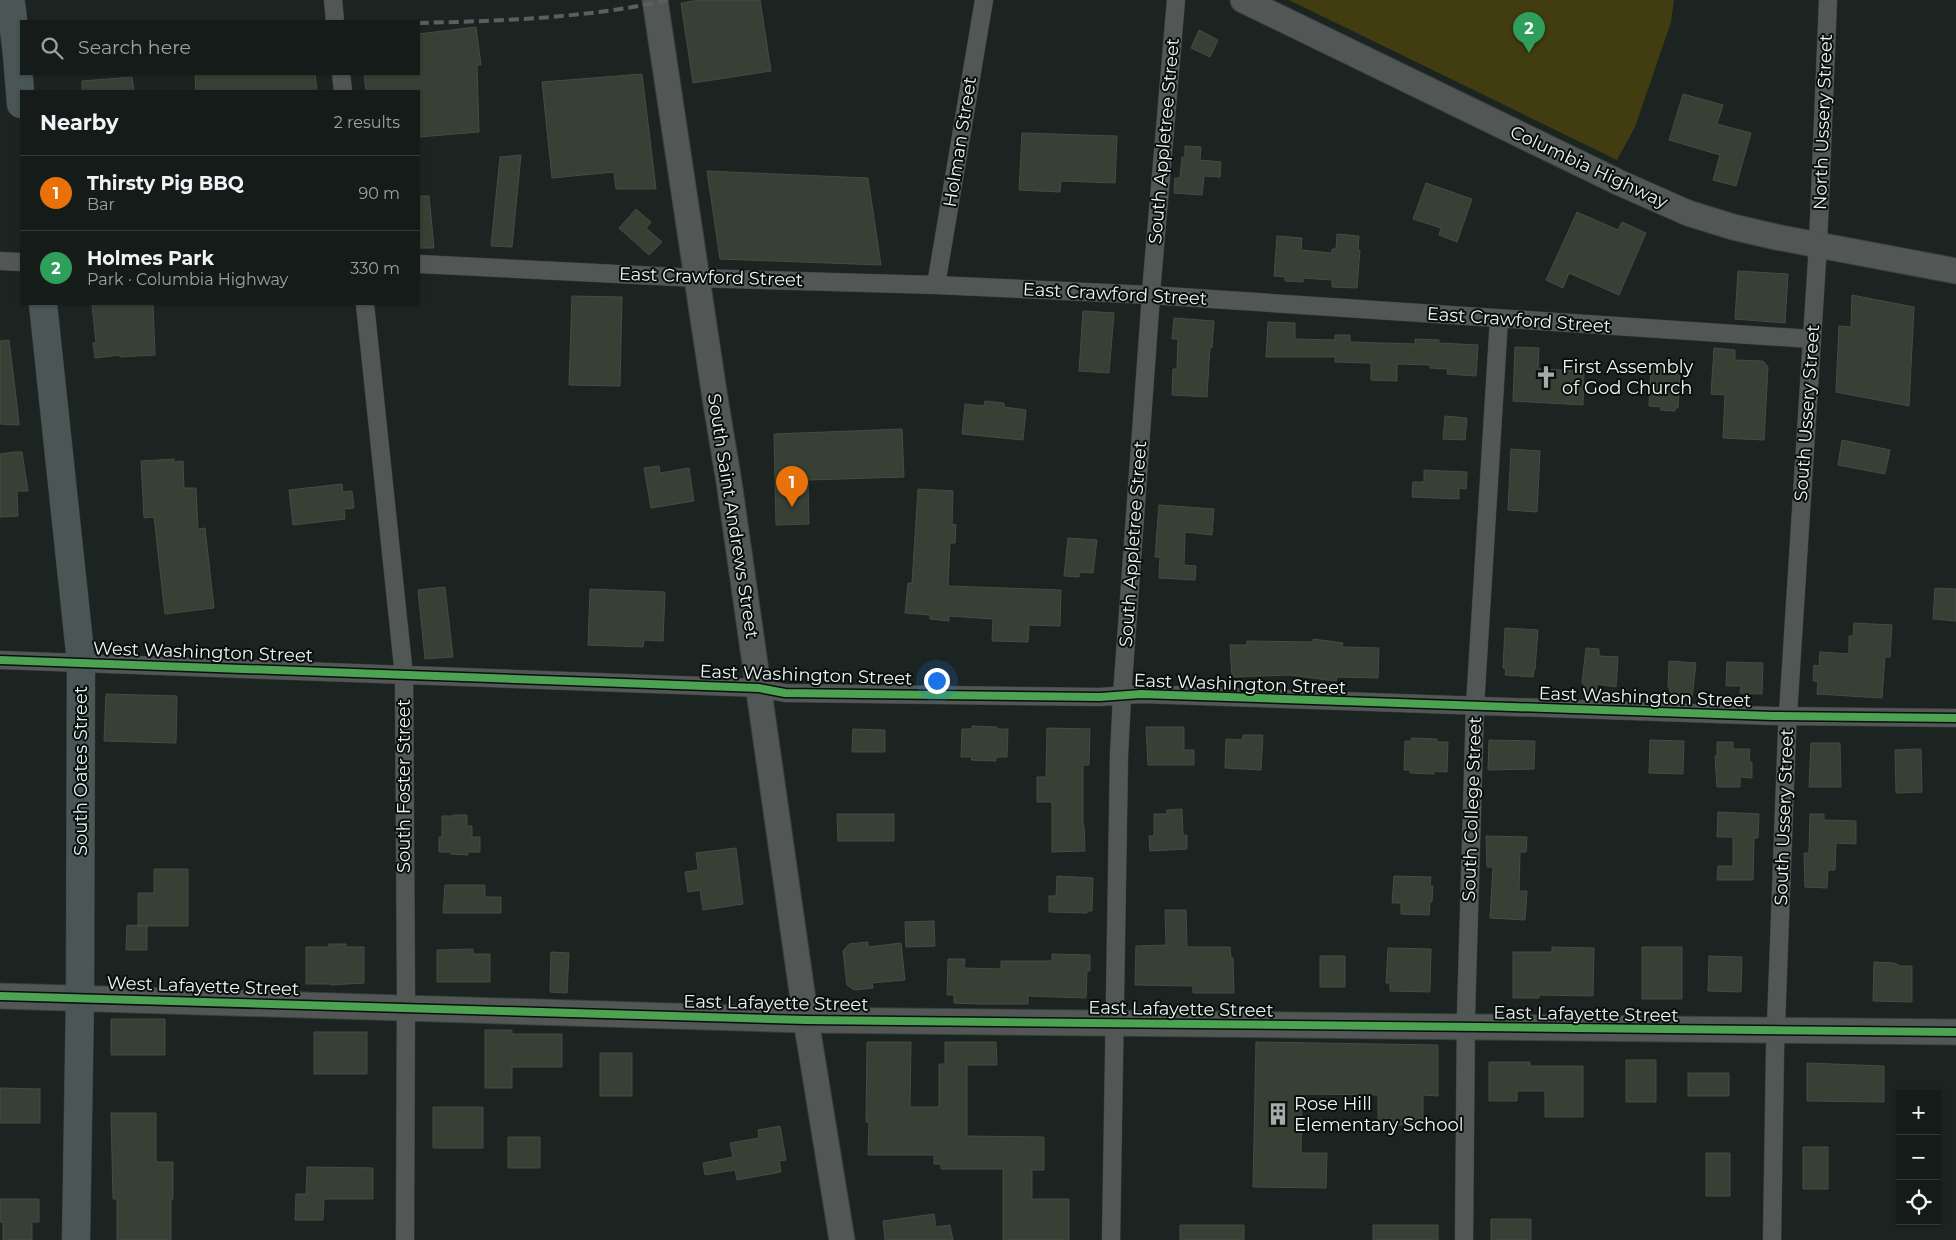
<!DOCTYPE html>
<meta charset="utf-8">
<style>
body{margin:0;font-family:Montserrat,sans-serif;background:#222826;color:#f1f3f6}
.controls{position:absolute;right:15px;bottom:15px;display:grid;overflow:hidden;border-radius:0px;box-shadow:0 1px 4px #0004}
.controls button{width:45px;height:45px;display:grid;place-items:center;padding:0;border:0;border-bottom:1px solid #343938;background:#151b19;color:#f1f3f6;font:25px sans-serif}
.you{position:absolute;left:936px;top:680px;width:18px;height:18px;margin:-12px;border:4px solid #fff;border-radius:50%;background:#1a73e8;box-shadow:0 0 0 8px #1a73e833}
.badge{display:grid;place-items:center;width:32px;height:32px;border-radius:50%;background:#a3aca8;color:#fff;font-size:16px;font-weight:700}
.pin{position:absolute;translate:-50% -41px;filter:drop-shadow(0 1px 2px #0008)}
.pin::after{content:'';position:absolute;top:26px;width:18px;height:15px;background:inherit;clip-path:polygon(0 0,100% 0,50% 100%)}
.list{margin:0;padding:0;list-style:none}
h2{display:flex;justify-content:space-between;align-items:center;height:65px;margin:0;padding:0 20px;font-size:21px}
h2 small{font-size:16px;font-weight:400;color:#9da1a2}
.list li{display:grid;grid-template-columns:32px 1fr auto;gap:15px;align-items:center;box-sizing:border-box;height:75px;padding:0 20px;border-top:1px solid #343938}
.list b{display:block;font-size:19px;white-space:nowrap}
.list p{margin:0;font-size:16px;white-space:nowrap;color:#9da1a2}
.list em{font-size:16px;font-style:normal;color:#9da1a2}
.icon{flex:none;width:28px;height:28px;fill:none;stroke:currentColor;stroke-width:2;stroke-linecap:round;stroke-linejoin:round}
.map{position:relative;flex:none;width:1956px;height:1240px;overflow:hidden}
.search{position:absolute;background:#151b19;box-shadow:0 1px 4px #0004;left:20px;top:20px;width:400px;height:55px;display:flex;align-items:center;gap:12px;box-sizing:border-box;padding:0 18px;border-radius:0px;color:#9da1a2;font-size:19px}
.panel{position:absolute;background:#151b19;box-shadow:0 1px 4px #0004;left:20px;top:90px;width:400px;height:215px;border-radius:0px}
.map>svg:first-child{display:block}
.green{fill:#423d10}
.building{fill:#364034;stroke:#454b47}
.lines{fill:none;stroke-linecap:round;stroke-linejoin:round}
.street-casing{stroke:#383f3c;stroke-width:19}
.secondary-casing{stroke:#383f3c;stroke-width:27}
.primary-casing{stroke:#383f3c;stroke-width:29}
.street{stroke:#525755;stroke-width:18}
.secondary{stroke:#525755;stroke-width:25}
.primary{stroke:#495655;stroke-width:28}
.rail{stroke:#59605d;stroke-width:4;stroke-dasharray:10 5;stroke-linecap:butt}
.primary-bridge-casing{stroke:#383f3c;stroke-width:29;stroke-linecap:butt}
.primary-bridge{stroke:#495655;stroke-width:28}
.cycleway-casing{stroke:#080f0c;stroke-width:11}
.cycleway{stroke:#4ca352;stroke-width:8}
.labels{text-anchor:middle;stroke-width:4;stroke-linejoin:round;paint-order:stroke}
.street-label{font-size:18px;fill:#ecf6f1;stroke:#080f0c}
.poi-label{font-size:18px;fill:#ecf6f1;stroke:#080f0c;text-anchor:start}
</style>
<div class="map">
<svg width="1956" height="1240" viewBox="0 0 1956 1240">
<rect width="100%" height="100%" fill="#1c2421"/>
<!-- green -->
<path class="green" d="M1289 0H1674L1671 22 1635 127 1617 160Z"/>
<!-- building -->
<path class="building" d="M700 0H760L771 71 693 83 681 3Z
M476 27 481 65H477L479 132 419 137V91H366L364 74H419V34Z
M1199 30 1218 40 1210 57 1191 48Z
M195 74H315L317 91H196Z
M642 74 656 189H616L614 172 552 178 542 82Z
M132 77 134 91H82V81Z
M1683 94 1723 105 1717 124 1751 133 1736 186 1713 180 1720 155 1669 140Z
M1022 133 1117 136 1115 183 1061 181 1060 192 1019 190Z
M1185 146 1201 147 1200 160 1221 162 1220 177 1204 176 1202 195 1174 193 1175 178H1180L1182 157H1185Z
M521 155 512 247 491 246 500 157Z
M707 171 868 178 881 265 720 259Z
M1426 183 1472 199 1457 242 1439 235 1441 228 1413 219Z
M419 196H429L434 248H419Z
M636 209 651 222 646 228 662 242 649 255 619 228Z
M1577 212 1618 230 1622 222 1646 233 1619 295 1569 273 1563 288 1546 280Z
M1337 234 1359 236 1358 250H1360L1357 288 1332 287V280L1303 278V282L1285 281V277L1274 276 1277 236 1302 238 1301 250 1332 253V249H1336Z
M1738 271 1788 274 1785 323 1735 319Z
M1852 295 1914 307 1909 406 1836 392 1839 326 1851 327Z
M572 296 622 297 620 386 569 385Z
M92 304H153L155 355 120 357V355L95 358 93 343H96Z
M1083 311 1114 313 1109 373 1079 371Z
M1174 318 1214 321 1212 348 1210 347 1207 397 1172 395 1173 369H1177L1178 339H1172Z
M1268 322 1295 323V339L1335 340V335H1350V342L1415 344V339L1439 340V343L1478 345 1476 376 1447 374 1448 369 1430 368V365L1397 364V381L1371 380V363L1335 362V357H1266Z
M9 340 17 405 19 425 0 424V341Z
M1515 347 1539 348 1538 369 1584 371 1583 405 1513 401Z
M1714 348 1735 350V360L1763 361 1768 367 1764 440 1723 438 1725 395 1711 394Z
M1654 364 1678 366V372L1680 373 1678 408H1675V411L1660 410 1661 407 1649 406 1651 371H1654Z
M985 401 1004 403V407L1026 410 1023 440 962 434 965 404 984 406Z
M1445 416 1467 418 1465 440 1443 439Z
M902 429 904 477 808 480 809 524 776 525 774 434Z
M1842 440 1890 450 1885 474 1838 465Z
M1511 449 1540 451 1537 512 1508 510Z
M14 452H22L28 491H17L18 516 0 517V454Z
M174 459V462L183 461 184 488H196L198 529 205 528 214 608 165 614 154 517 144 518 141 461Z
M659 466 660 473 689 468 694 501 651 508 644 468Z
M1424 470 1467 472 1466 489 1459 488V499L1412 497 1413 482H1424Z
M342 484 343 492 352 491 354 508 344 509 345 519 293 525 289 490Z
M918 489 953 491 952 524 956 525 955 543H950L948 586 1061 590 1060 626 1029 625 1028 642 992 641 993 619 949 616V621L930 619V615L905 613 908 583H912Z
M1159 505 1214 509 1212 535 1185 532 1184 565 1196 566 1195 580 1159 578 1160 557H1155Z
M1068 538 1097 540 1093 573 1079 572V577L1064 576Z
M445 587 453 657 425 659 418 590Z
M1935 588 1956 589V621L1933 619Z
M590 589 665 592 663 641 644 640 643 647 588 645Z
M1854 623 1892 625 1890 657H1885L1882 698 1817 694 1818 681H1813L1814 665 1819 666 1820 652 1849 654V636H1853Z
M1505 628 1538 630 1535 670H1534L1533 677 1505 675 1506 669 1503 668Z
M1313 639 1343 643 1342 647 1379 648 1378 678 1337 677 1336 681 1289 675 1232 677 1230 645H1247V641L1313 642Z
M1586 648 1599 649V656L1618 657 1616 687 1597 684 1596 693 1584 692V684L1582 683Z
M1669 661 1696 663 1692 697 1670 695V688H1668Z
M1727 662 1763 663 1762 694 1740 693 1741 686H1726Z
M106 694 177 696 176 743 104 741Z
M972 726 997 727V729H1008L1007 757H996V761L971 760 972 757H961L962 729H972Z
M1146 727H1184V750H1194V765H1148Z
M1047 728 1090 729 1089 765H1083V825H1084L1085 851 1052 852V802H1037V777H1046Z
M853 729 885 730V752H852Z
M1243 735H1263L1261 770 1225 768 1226 739 1242 740Z
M1412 738 1437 739V742H1448L1447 772 1434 771V774L1410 773V770H1404L1405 741H1411Z
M1489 740 1535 741 1534 769 1488 770Z
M1650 740 1684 741 1683 774 1649 773Z
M1717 742H1733V749H1750L1749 762H1752V778L1740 777V787H1717L1715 756H1717Z
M1811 743H1840L1841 787H1809Z
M1921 749 1922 792 1896 793 1895 750Z
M1182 809 1183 835H1187V849L1150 851 1149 836H1154V814H1167V810Z
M1718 812 1759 814 1758 838H1754L1753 880H1717L1718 866H1733V837H1717Z
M837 814H894V841H838Z
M1810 814H1824V820L1856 821V844L1836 843 1835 870H1828L1827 888 1805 887 1804 853H1809Z
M453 815H467V826H472V837H480V852H468V855L451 854V852H439V837H442V816H453Z
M1486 836 1527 837 1526 852H1520L1519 891H1527L1525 920 1490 918 1493 867H1487Z
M736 848 743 904 703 910 700 890 688 892 685 872 698 870 696 853Z
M154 869H188V926H138V893H154Z
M1057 876 1093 878 1092 911H1087V913L1049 912V896H1056Z
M1394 876 1431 877 1430 886H1433L1432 902H1430L1429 915 1401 914V903H1392Z
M445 885H485V897H501V913H443Z
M1165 910H1186L1187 947H1230L1231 958H1233L1234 993H1193V986L1135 985 1136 946 1166 945Z
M934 921 935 946 906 947 905 922Z
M127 925 147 926V950H126Z
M868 942V947L901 943 905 980 872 983 873 988 854 990 847 985 843 951 849 944Z
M329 944H346V947H364V983L330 985V984H306V947H329Z
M1552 947 1594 948 1593 996 1539 995V998H1513V952H1552Z
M1642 947H1682V999H1642Z
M1388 948 1431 949 1430 992 1390 991V983H1386Z
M473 949V954H490V982H437V950Z
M551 952 569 953 567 993 550 992Z
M1052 954 1090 955V971H1087L1086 998 1028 996V1004H980L954 1003V995H947L948 959H965L964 968 1001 969V961H1052Z
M1320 956H1345V987H1320Z
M1709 956 1742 957 1741 992 1708 991Z
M1874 962 1894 963 1900 966H1912V1002L1873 1001Z
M111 1019H165V1055H111Z
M485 1030H512V1034H562V1067H512V1088H485Z
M314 1032H367V1074H314Z
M867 1042H911L910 1107H939V1064H945V1042H996L997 1065H967V1136L1044 1137V1170H1032V1199H1069V1240H1003V1169H941V1164H934V1155H868L869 1122H866Z
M1256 1042 1438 1045V1096L1423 1095V1125H1378V1095L1302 1094 1301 1153H1327L1326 1188 1253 1187Z
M600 1053H632V1096H600Z
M1626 1060H1656V1102H1626Z
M1489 1062H1530V1066H1583V1117H1545V1091H1517V1101H1489Z
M1807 1063 1884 1066V1102L1807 1101Z
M1688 1073H1729V1096H1688Z
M0 1088 40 1089V1123H0Z
M433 1107H483V1148H433Z
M111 1113H156V1162H173V1199H171V1240H117V1199H113Z
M780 1126 786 1160 779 1161 781 1172 737 1180 735 1170 705 1175 703 1163 733 1157 730 1143 759 1138 758 1130Z
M508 1137H540V1168H508Z
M1803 1147H1828V1189H1803Z
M1706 1153H1730V1196H1706Z
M307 1167 373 1168V1199H324L323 1220H295L296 1194H306Z
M0 1199H39V1222H32V1240H3V1222H0Z
M934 1214 936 1227 950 1225 953 1240H885L883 1221Z
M1491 1219H1531V1240H1491Z
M1180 1225H1244V1240H1180Z
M1373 1225H1438V1240H1373Z"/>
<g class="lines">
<defs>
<path id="street" d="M333 0 335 21
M341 74 343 91
M0 261 21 262
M419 264 697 278 936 285 1151 295 1811 339
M936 285 984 0
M365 304 404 676 406 993 405 1240
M0 660 759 688 785 693 1100 697 1141 694 1773 716 1956 718
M1111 1240 1119 756 1122 696 1152 281 1176 0
M1464 1240 1466 1015 1475 706 1499 319
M1772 1240 1775 1052 1787 730 1818 245 1828 0"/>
<path id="secondary" d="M655 0 715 398 729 482 806 1020 842 1240
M1243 0 1620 183 1688 213 1733 227 1776 237 1956 271
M0 996 806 1020 1956 1032"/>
<path id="primary" d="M17 55 21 104
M43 304 81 662 80 997 76 1240"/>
</defs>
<!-- street casing -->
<use href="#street" class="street-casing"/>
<!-- secondary casing -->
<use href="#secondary" class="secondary-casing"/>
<!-- primary casing -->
<use href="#primary" class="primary-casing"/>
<!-- street -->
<use href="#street" class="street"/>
<!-- secondary -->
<use href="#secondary" class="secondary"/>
<!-- primary -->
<use href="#primary" class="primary"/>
<!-- rail -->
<path class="rail" d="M419 23C500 21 589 18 668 0
M0 27 21 26"/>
<defs>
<path id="primary-bridge" d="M11 3 17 55"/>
</defs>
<!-- primary-bridge casing -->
<use href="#primary-bridge" class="primary-bridge-casing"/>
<!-- primary-bridge -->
<use href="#primary-bridge" class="primary-bridge"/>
<defs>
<path id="cycleway" d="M0 660 759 688 785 693 1100 697 1141 694 1773 716 1956 718
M0 996 806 1020 1956 1032"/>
</defs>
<!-- cycleway casing -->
<use href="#cycleway" class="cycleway-casing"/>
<!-- cycleway -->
<use href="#cycleway" class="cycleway"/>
</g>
<!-- icons -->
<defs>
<symbol id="church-bare" viewBox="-9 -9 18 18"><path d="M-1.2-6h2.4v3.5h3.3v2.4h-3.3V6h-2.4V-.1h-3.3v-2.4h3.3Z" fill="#a3aca8" stroke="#080f0c" stroke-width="2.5" paint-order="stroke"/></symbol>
<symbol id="building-bare" viewBox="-9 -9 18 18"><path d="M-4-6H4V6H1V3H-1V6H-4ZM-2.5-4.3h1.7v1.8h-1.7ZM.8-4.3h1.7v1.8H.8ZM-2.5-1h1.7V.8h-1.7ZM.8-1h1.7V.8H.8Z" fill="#a3aca8" stroke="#080f0c" stroke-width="2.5" paint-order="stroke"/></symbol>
</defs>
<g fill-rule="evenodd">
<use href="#church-bare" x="1530" y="361" width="32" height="32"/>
<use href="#building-bare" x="1262" y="1098" width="32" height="32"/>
</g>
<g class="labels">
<!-- street labels -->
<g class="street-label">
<text transform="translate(1823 122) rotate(-88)" y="6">North Ussery Street</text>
<text transform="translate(1164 141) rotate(-85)" y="6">South Appletree Street</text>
<text transform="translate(960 142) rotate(-81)" y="6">Holman Street</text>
<text transform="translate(1589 167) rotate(25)" y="6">Columbia Highway</text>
<text transform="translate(711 277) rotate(2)" y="6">East Crawford Street</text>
<text transform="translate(1115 294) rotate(3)" y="6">East Crawford Street</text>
<text transform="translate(1519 320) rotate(4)" y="6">East Crawford Street</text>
<text transform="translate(1807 413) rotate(-86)" y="6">South Ussery Street</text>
<text transform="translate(733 516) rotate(81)" y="6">South Saint Andrews Street</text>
<text transform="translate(1133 544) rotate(-86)" y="6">South Appletree Street</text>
<text transform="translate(203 652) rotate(2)" y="6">West Washington Street</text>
<text transform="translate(806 675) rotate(2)" y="6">East Washington Street</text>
<text transform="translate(1240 684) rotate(2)" y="6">East Washington Street</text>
<text transform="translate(1645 697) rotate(2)" y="6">East Washington Street</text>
<text transform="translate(81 771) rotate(-90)" y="6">South Oates Street</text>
<text transform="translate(404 786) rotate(-90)" y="6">South Foster Street</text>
<text transform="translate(1472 809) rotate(-88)" y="6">South College Street</text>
<text transform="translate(1784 817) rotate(-88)" y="6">South Ussery Street</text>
<text transform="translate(203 986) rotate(2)" y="6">West Lafayette Street</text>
<text transform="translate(776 1003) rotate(1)" y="6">East Lafayette Street</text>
<text transform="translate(1181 1009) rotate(1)" y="6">East Lafayette Street</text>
<text transform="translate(1586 1014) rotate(1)" y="6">East Lafayette Street</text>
</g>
<!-- poi labels -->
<g class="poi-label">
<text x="1562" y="373">First Assembly<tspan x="1562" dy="21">of God Church</tspan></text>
<text x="1294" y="1110">Rose Hill<tspan x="1294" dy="21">Elementary School</tspan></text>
</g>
</g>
</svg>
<div class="controls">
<button>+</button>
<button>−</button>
<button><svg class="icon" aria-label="locate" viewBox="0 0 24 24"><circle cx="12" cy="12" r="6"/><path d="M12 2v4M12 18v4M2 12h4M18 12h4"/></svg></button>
</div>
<div class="you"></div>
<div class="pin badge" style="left:792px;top:507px;background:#e8710a">1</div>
<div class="pin badge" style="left:1529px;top:53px;background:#2e9e5b">2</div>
<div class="search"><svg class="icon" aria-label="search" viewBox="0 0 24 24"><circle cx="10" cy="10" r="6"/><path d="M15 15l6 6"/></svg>Search here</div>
<section class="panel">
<h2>Nearby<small>2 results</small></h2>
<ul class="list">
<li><span class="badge" style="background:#e8710a">1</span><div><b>Thirsty Pig BBQ</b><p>Bar</p></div><em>90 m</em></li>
<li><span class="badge" style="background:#2e9e5b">2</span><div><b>Holmes Park</b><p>Park · Columbia Highway</p></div><em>330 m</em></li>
</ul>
</section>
</div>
